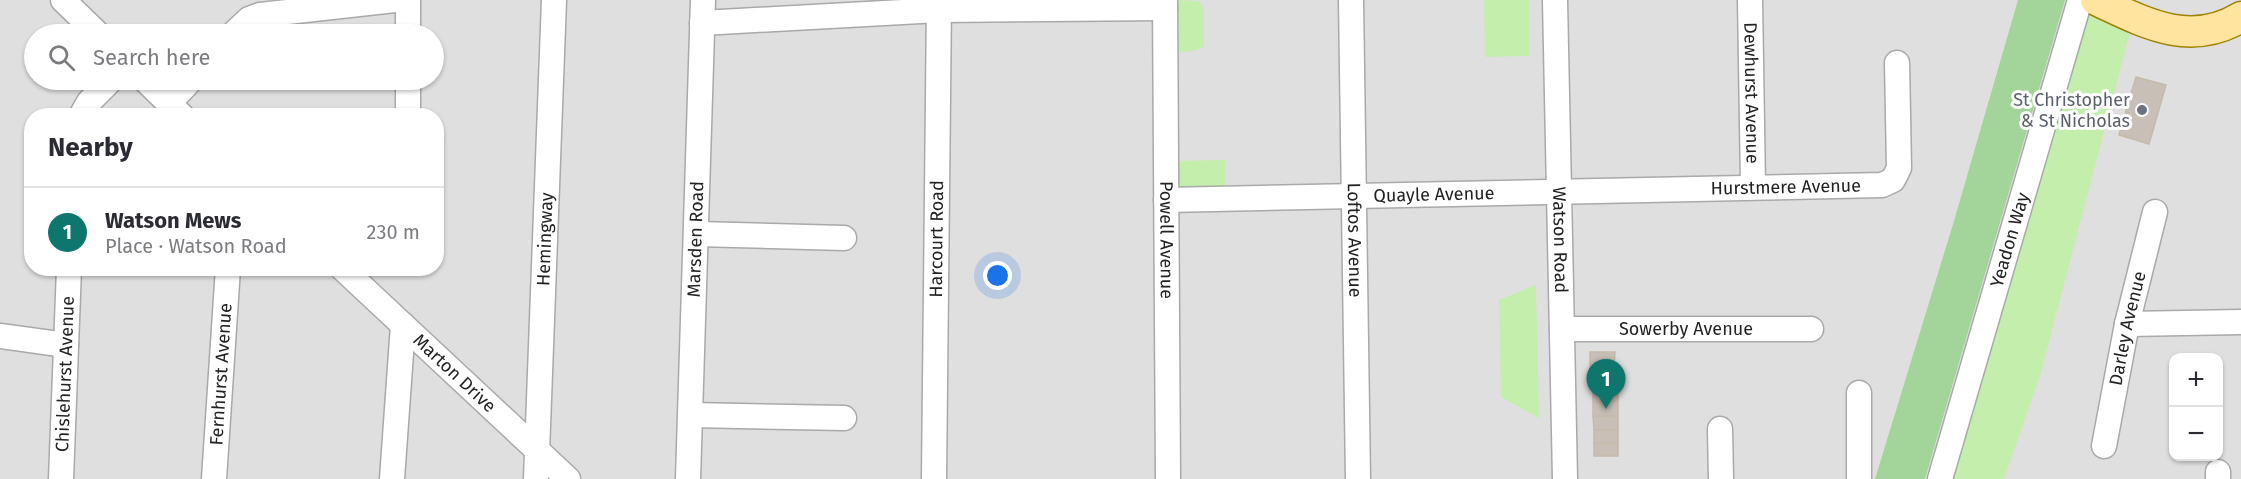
<!DOCTYPE html>
<meta charset="utf-8">
<style>
body{margin:0;font-family:"Fira Sans",sans-serif;background:#f7f7f7;color:#2b2b33}
.controls{position:absolute;right:18px;bottom:18px;display:grid;overflow:hidden;border-radius:12px;box-shadow:0 2px 4px #0004}
.controls button{width:54px;height:54px;display:grid;place-items:center;padding:0;border:0;border-bottom:2px solid #e1e1e2;background:#fff;color:#2b2b33;font:30px sans-serif}
.you{position:absolute;left:998px;top:276px;width:21px;height:21px;margin:-15px;border:4px solid #fff;border-radius:50%;background:#1a73e8;box-shadow:0 0 0 9px #1a73e833}
.badge{display:grid;place-items:center;width:39px;height:39px;border-radius:50%;background:#0f766e;color:#fff;font-size:20px;font-weight:700}
.pin{position:absolute;translate:-50% -50px;filter:drop-shadow(0 2px 3px #0008)}
.pin::after{content:'';position:absolute;top:32px;width:21px;height:18px;background:inherit;clip-path:polygon(0 0,100% 0,50% 100%)}
.list{margin:0;padding:0;list-style:none}
h2{display:flex;justify-content:space-between;align-items:center;height:78px;margin:0;padding:0 24px;font-size:26px}
h2 small{font-size:20px;font-weight:400;color:#7c7c81}
.list li{display:grid;grid-template-columns:39px 1fr auto;gap:18px;align-items:center;box-sizing:border-box;height:90px;padding:0 24px;border-top:2px solid #e1e1e2}
.list b{display:block;font-size:22px;white-space:nowrap}
.list p{margin:0;font-size:20px;white-space:nowrap;color:#7c7c81}
.list em{font-size:20px;font-style:normal;color:#7c7c81}
.icon{flex:none;width:33px;height:33px;fill:none;stroke:currentColor;stroke-width:2;stroke-linecap:round;stroke-linejoin:round}
.map{position:relative;flex:none;width:2241px;height:479px;overflow:hidden}
.search{position:absolute;background:#fff;box-shadow:0 2px 4px #0004;left:24px;top:24px;width:420px;height:66px;display:flex;align-items:center;gap:15px;box-sizing:border-box;padding:0 21px;border-radius:33px;color:#7c7c81;font-size:22px}
.panel{position:absolute;background:#fff;box-shadow:0 2px 4px #0004;left:24px;top:108px;width:420px;height:168px;border-radius:24px}
.map>svg:first-child{display:block}
.residential{fill:#e0dfdf;fill-rule:evenodd}
.grass{fill:#c3eeac}
.forest{fill:#a3d49a}
.building{fill:#c8c0b7;stroke:#c5baa9;stroke-width:1.5}
.lines{fill:none;stroke-linecap:round;stroke-linejoin:round}
.minor-casing{stroke:#a9a9a9;stroke-width:27}
.major-casing{stroke:#9f8200;stroke-width:33}
.minor{stroke:#fff;stroke-width:24}
.major{stroke:#ffe4a0;stroke-width:30}
.worship-dot{fill:#6b7280;stroke:#fff;stroke-width:2}
.labels{text-anchor:middle;stroke-width:6;stroke-linejoin:round;paint-order:stroke}
.street-label{font-size:18px;fill:#222;stroke:#fff}
.worship-label{font-size:18px;fill:#5b616d;stroke:#fff;text-anchor:end}
</style>
<div class="map">
<svg width="2241" height="479" viewBox="0 0 2241 479">
<rect width="100%" height="100%" fill="#f2f0e8"/>
<!-- residential -->
<path class="residential" d="M0 0H2075L2137 4 2138 0H2241V479H0ZM34 34H434V80H34ZM32 116H436V268H32ZM2174 358H2218V456H2174Z"/>
<!-- grass -->
<path class="grass" d="M1177 0 1199 1 1204 9V46L1197 50 1178 53Z
M1484 0H1529V56L1485 57Z
M2090 10 2130 32 2040 376 2004 479H1952Z
M1225 160V193L1179 195 1178 161Z
M1536 285 1539 418 1501 397 1499 300Z"/>
<!-- forest -->
<path class="forest" d="M2018 0H2065L1925 479H1875L1954 221Z"/>
<!-- building -->
<path class="building" d="M2136 77 2166 85 2149 144 2119 135Z
M1590 352H1615L1614 369H1590Z
M1593 373H1618V387L1593 388Z
M1618 387V401L1593 402V388Z
M1618 401V416H1593V402Z
M1593 416H1618V430H1594Z
M1594 430H1618V443H1594Z
M1594 443H1618V456H1594Z"/>
<g class="lines">
<defs>
<g id="minor">
<path d="M63 0 98 34"/>
<path id="s1" d="M1165 0 1168 479"/>
<path id="s2" d="M1351 0 1358 479"/>
<path id="s3" d="M1555 0 1565 479"/>
<path id="s4" d="M1750 0 1753 186"/>
<path d="M702 23 939 10 1165 8"/>
<path d="M233 34 249 19 260 15 395 0"/>
<path d="M408 34V0"/>
<path d="M145 80 182 116"/>
<path d="M169 103 191 80"/>
<path d="M81 116 89 102 111 80"/>
<path d="M408 116V80"/>
<path id="s5" d="M1166 200 1882 185 1893 180 1899 168 1897 63"/>
<path d="M697 234 844 238"/>
<path id="s6" d="M342 268 568 479"/>
<path d="M2127 324 2241 322"/>
<path id="s7" d="M1562 329H1811"/>
<path d="M0 336 66 345"/>
<path d="M1859 393V479"/>
<path d="M691 415 844 418"/>
<path d="M1720 429 1721 479"/>
<path id="s8" d="M2104 446 2127 324 2155 212"/>
<path d="M2218 472V479"/>
<path id="s9" d="M61 479 69 268"/>
<path id="s10" d="M214 479 228 268"/>
<path d="M392 479 403 325"/>
<path id="s11" d="M536 479 554 0"/>
<path id="s12" d="M688 479 703 0"/>
<path id="s13" d="M934 479 939 0"/>
<path id="s14" d="M1940 479 2080 0"/>
</g>
<path id="major" d="M2096 0C2145 23 2190 48 2241 17"/>
</defs>
<!-- minor casing -->
<use href="#minor" class="minor-casing"/>
<!-- major casing -->
<use href="#major" class="major-casing"/>
<!-- minor -->
<use href="#minor" class="minor"/>
<!-- major -->
<use href="#major" class="major"/>
</g>
<!-- markers -->
<circle class="worship-dot" cx="2142" cy="110" r="6"/>
<g class="labels">
<!-- street labels -->
<g class="street-label">
<text dy="6" stroke="none"><textPath href="#s4" startOffset="93">Dewhurst Avenue</textPath></text>
<text dy="6" stroke="none"><textPath href="#s5" startOffset="620">Hurstmere Avenue</textPath></text>
<text dy="6" stroke="none"><textPath href="#s5" startOffset="268">Quayle Avenue</textPath></text>
<text dy="6" stroke="none"><textPath href="#s3" startOffset="240">Watson Road</textPath></text>
<text dy="6" stroke="none"><textPath href="#s11" startOffset="240">Hemingway</textPath></text>
<text dy="6" stroke="none"><textPath href="#s12" startOffset="240">Marsden Road</textPath></text>
<text dy="6" stroke="none"><textPath href="#s13" startOffset="240">Harcourt Road</textPath></text>
<text dy="6" stroke="none"><textPath href="#s1" startOffset="240">Powell Avenue</textPath></text>
<text dy="6" stroke="none"><textPath href="#s2" startOffset="240">Loftos Avenue</textPath></text>
<text dy="6" stroke="none"><textPath href="#s14" startOffset="249">Yeadon Way</textPath></text>
<text dy="6" stroke="none"><textPath href="#s7" startOffset="124">Sowerby Avenue</textPath></text>
<text dy="6" stroke="none"><textPath href="#s8" startOffset="120">Darley Avenue</textPath></text>
<text dy="6" stroke="none"><textPath href="#s9" startOffset="105">Chislehurst Avenue</textPath></text>
<text dy="6" stroke="none"><textPath href="#s10" startOffset="105">Fernhurst Avenue</textPath></text>
<text dy="6" stroke="none"><textPath href="#s6" startOffset="154">Marton Drive</textPath></text>
</g>
<!-- worship labels -->
<g class="worship-label">
<text x="2130" y="106">St Christopher<tspan x="2130" dy="21">&amp; St Nicholas</tspan></text>
</g>
</g>
</svg>
<div class="controls">
<button>+</button>
<button>−</button>
</div>
<div class="you"></div>
<div class="pin badge" style="left:1606px;top:409px">1</div>
<div class="search"><svg class="icon" aria-label="search" viewBox="0 0 24 24"><circle cx="10" cy="10" r="6"/><path d="M15 15l6 6"/></svg>Search here</div>
<section class="panel">
<h2>Nearby<small></small></h2>
<ul class="list">
<li><span class="badge">1</span><div><b>Watson Mews</b><p>Place · Watson Road</p></div><em>230 m</em></li>
</ul>
</section>
</div>
